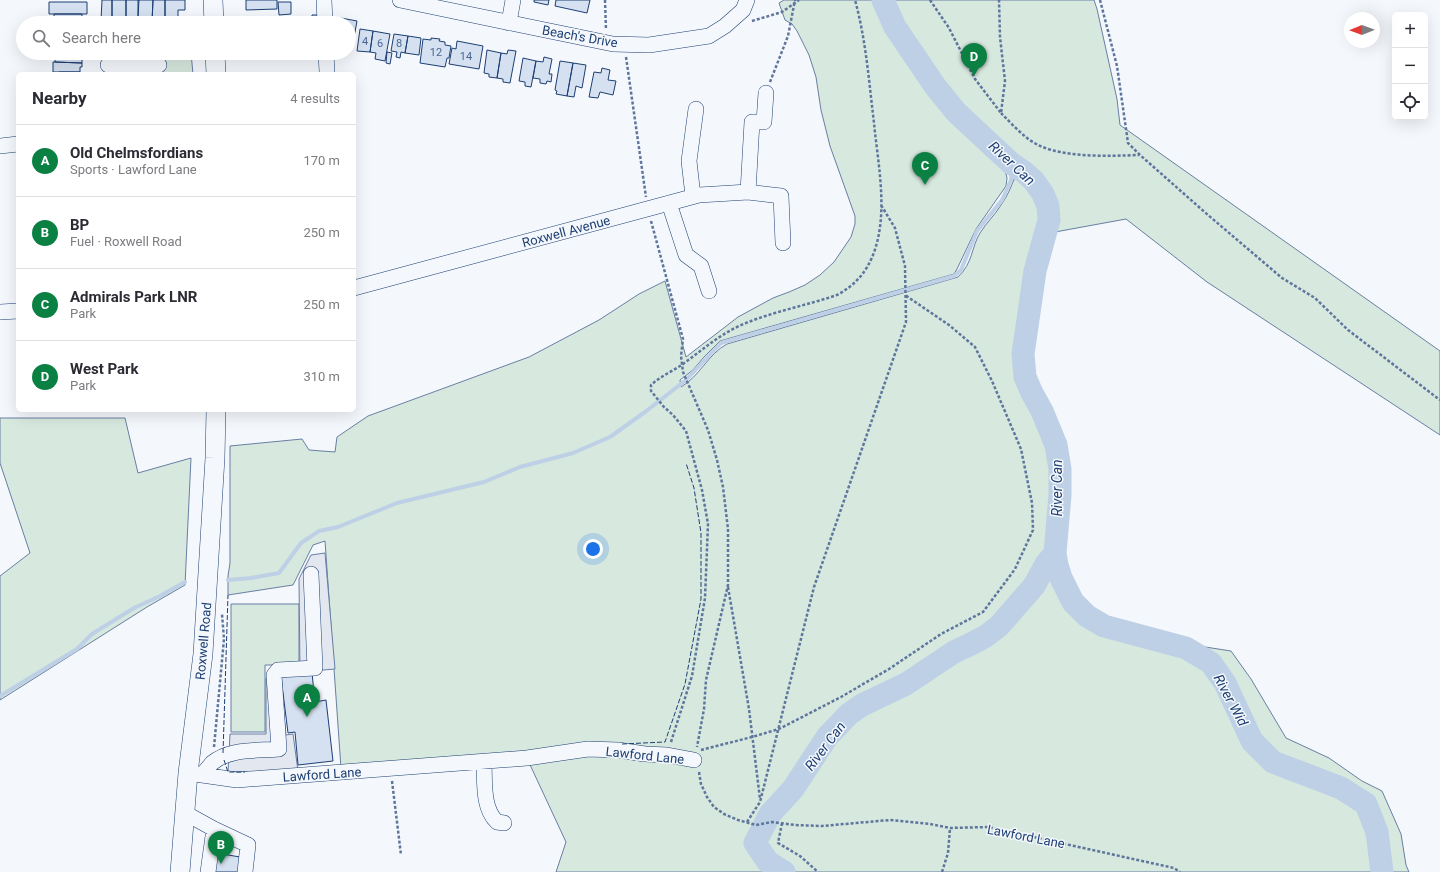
<!DOCTYPE html>
<meta charset="utf-8">
<style>
body{margin:0;font-family:Roboto,sans-serif;background:#f2f2f3;color:#2b2b33}
.controls{position:absolute;right:12px;top:12px;display:grid;overflow:hidden;border-radius:6px;box-shadow:0 4px 16px #0002}
.controls button{width:36px;height:36px;display:grid;place-items:center;padding:0;border:0;border-bottom:1px solid #e1e1e2;background:#fff;color:#2b2b33;font:20px sans-serif}
.compass{position:absolute;left:1344px;top:12px;width:36px;height:36px;border-radius:50%;background:#fff;box-shadow:0 4px 16px #0002;rotate:269deg}
.you{position:absolute;left:593px;top:549px;width:14px;height:14px;margin:-10px;border:3px solid #fff;border-radius:50%;background:#1a73e8;box-shadow:0 0 0 6px #1a73e833}
.badge{display:grid;place-items:center;width:26px;height:26px;border-radius:50%;background:#0b8043;color:#fff;font-size:13px;font-weight:700}
.pin{position:absolute;translate:-50% -33px;filter:drop-shadow(0 1px 2px #0008)}
.pin::after{content:'';position:absolute;top:21px;width:14px;height:12px;background:inherit;clip-path:polygon(0 0,100% 0,50% 100%)}
.list{margin:0;padding:0;list-style:none}
h2{display:flex;justify-content:space-between;align-items:center;height:52px;margin:0;padding:0 16px;font-size:17px}
h2 small{font-size:13px;font-weight:400;color:#7c7c81}
.list li{display:grid;grid-template-columns:26px 1fr auto;gap:12px;align-items:center;box-sizing:border-box;height:72px;padding:0 16px;border-top:1px solid #e1e1e2}
.list b{display:block;font-size:15px;white-space:nowrap}
.list p{margin:0;font-size:13px;white-space:nowrap;color:#7c7c81}
.list em{font-size:13px;font-style:normal;color:#7c7c81}
.icon{flex:none;width:22px;height:22px;fill:none;stroke:currentColor;stroke-width:2;stroke-linecap:round;stroke-linejoin:round}
.map{position:relative;flex:none;width:1440px;height:872px;overflow:hidden}
.search{position:absolute;background:#fff;box-shadow:0 4px 16px #0002;left:16px;top:16px;width:340px;height:44px;display:flex;align-items:center;gap:10px;box-sizing:border-box;padding:0 14px;border-radius:22px;color:#7c7c81;font-size:15px}
.panel{position:absolute;background:#fff;box-shadow:0 4px 16px #0002;left:16px;top:72px;width:340px;height:340px;border-radius:6px}
.map>svg:first-child{display:block}
.green{fill:#d7e8df;stroke:#687fa3;fill-rule:evenodd}
.parking{fill:#e3e8f0;stroke:#687fa3}
.lines{fill:none;stroke-linecap:round;stroke-linejoin:round}
.stream{stroke:#bed0e5;stroke-width:4}
.river{stroke:#bed0e5;stroke-width:23}
.building{fill:#d5e0f0;stroke:#1d3f73}
.minor-casing{stroke:#1d3f73;stroke-width:16}
.major-casing{stroke:#1d3f73;stroke-width:20}
.path{stroke:#5e769c;stroke-width:2.5;stroke-dasharray:3 2;stroke-linecap:butt}
.minor{stroke:#f4f7fb;stroke-width:15}
.major{stroke:#f4f7fb;stroke-width:19}
.fence{stroke:#1d3f73;stroke-width:1;stroke-dasharray:5 2;stroke-linecap:butt}
.labels{text-anchor:middle;stroke-width:3;stroke-linejoin:round;paint-order:stroke}
.number-label{font-size:11px;fill:#4b6792}
.street-label{font-size:13px;fill:#1d3f73;stroke:#f4f7fb}
.water-label{font-size:14px;font-style:italic;fill:#1d3f73;stroke:#f4f7fb}
</style>
<div class="map">
<svg width="1440" height="872" viewBox="0 0 1440 872">
<rect width="100%" height="100%" fill="#f4f7fb"/>
<!-- green -->
<path class="green" d="M784 0H1094L1097 9 1117 99 1120 125 1440 351V435L1207 282 1126 219 1055 232 1041 275 1035 307 1031 346 1032 371 1035 382 1051 412 1061 439 1066 464 1067 488 1063 556 1065 575 1074 590 1091 611 1104 620 1120 626 1186 644 1231 651 1251 679 1286 738 1329 758 1362 781 1382 791 1401 834 1406 865 1409 872H556L566 842 525 754 341 768 325 541 313 545 293 585 228 595V576L230 563V446L302 439 309 450 335 452 337 437 368 416 529 357 599 320 639 294 665 281 686 357 738 317 773 298 789 292 805 285 820 275 834 262 851 237 855 224V216L830 146 821 110 816 77 809 55 797 31 792 24 785 20 779 3ZM1015 158C1022 163 1030 167 1036 173 1049 183 1059 204 1058 220 1058 224 1056 228 1055 232L1038 229C1039 223 1041 216 1041 210 1039 195 1028 184 1017 176L1015 177C1011 187 1007 197 1001 205 995 215 986 223 980 233 971 248 973 263 958 277L727 344C708 354 700 376 681 387L680 380 693 370 704 357 720 341 954 274 957 269 976 229 1006 186 1007 178 1005 170Z
M167 53H191L193 74H113L115 71 162 67Z
M0 418H125L138 473 191 458 185 585 147 607 0 700V576L30 553 0 463Z
M231 604H299V665H265V732H231Z"/>
<!-- parking -->
<path class="parking" d="M111 53H145V66L111 60Z
M325 553 335 669 300 672 299 579 311 555Z
M280 677 286 735 293 734 298 771 228 772 230 734H266V678Z"/>
<g class="lines">
<!-- stream -->
<path class="stream" d="M228 580 251 578 279 573 301 543 319 531 338 527 397 503 484 482 520 467 573 453 610 437 645 412 686 380 721 343 954 276 961 270 977 231 1002 200 1011 180 1012 164
M0 696 77 649 92 634 134 608 160 596 185 582"/>
<!-- river -->
<path class="river" d="M1055 553 1057 565 1061 578 1073 602 1087 616 1104 626 1186 648 1211 663 1225 683 1252 741 1273 762 1341 788 1366 804 1377 832 1382 872
M784 872 768 862 755 843 770 814 793 789 827 737 849 714 862 705 906 684 954 652 971 644 986 636 999 626 1034 586 1046 564 1055 553 1060 495V469L1056 445 1042 411 1032 393 1025 377 1023 354 1035 271 1049 220 1048 206 1043 194 1034 181 1024 172 1012 164 956 112 935 86 895 27 883 0"/>
</g>
<!-- building -->
<path class="building" d="M102 0H112V17H108V20H101Z
M112 0H126V20H120V17H112Z
M126 0H139L138 17H132V20H126Z
M138 0H153L152 22H151V17H138Z
M153 0H165V17H157V22H152Z
M165 0H185V10H178V21H171V17H165Z
M246 0H277V9L246 10Z
M534 0H549L548 5 534 2Z
M556 0H590L587 13 555 6Z
M49 2H87V14H49Z
M278 2H291V14L279 15Z
M54 14H82V21H78V23H59L58 21H54Z
M312 15H322V23H294V21H305V18L312 17Z
M341 18 357 21 353 43 349 42V23H335L336 20 340 21Z
M360 29 373 31 370 52 357 51Z
M373 31 390 34 385 61 375 59 376 53 370 52Z
M394 34 408 36 405 53 401 52 400 58 396 57 397 52 391 51Z
M408 36 421 38 419 55 405 53Z
M431 38 440 39 439 41 445 42V45L451 46 449 58H447L445 67 420 63 423 39 431 40Z
M457 41 483 46 479 69 449 64 452 48 456 49Z
M487 50 501 53 497 78 489 77V74L484 73Z
M508 50 516 51 510 83 503 82V79L497 78 501 53 507 54Z
M387 52 392 53 390 64 386 63Z
M59 53H78V57H82V63L55 62V58H59Z
M544 57 552 59 549 74H552L551 82 547 81 546 84 540 83V79L533 78 536 61 543 62Z
M523 58 536 61 531 87 525 86V82L519 81Z
M560 61 573 63 567 96 556 94 557 91 555 90Z
M53 62 82 63V67H80V72H53Z
M573 63 586 65 582 88 576 86 574 97 567 96Z
M602 68 610 70 608 80 616 81 613 95 600 92 598 98 589 97 594 72 601 73Z
M59 72H80V74H59Z
M312 673 315 702 326 700 333 761 298 765 295 732 288 733 281 677Z
M205 851 240 857 238 872H202Z"/>
<g class="lines">
<defs>
<path id="minor" d="M324 0 325 23
M400 0 613 44 649 45 709 36 725 26 743 10 747 0
M509 23 513 0
M326 53 327 72
M108 65H159
M0 146 18 144
M748 192 752 122H764L766 93
M693 196 689 161 696 109
M669 203 686 255 701 266 709 291
M354 288 699 195 748 192 781 196 783 243
M0 312 18 311
M484 762C485 781 482 808 497 822L504 823
M188 773 237 780 527 758 588 749 618 750 645 754 667 755 694 760
M202 775C205 771 209 767 212 763 230 748 257 751 279 749L274 675 278 670 315 668 311 574
M185 813 214 829 248 845 245 872
M208 872 214 829"/>
<path id="major" d="M213 0 214 23
M215 53 216 74
M180 872 188 773 203 654 215 458 216 410"/>
</defs>
<!-- minor casing -->
<use href="#minor" class="minor-casing"/>
<!-- major casing -->
<use href="#major" class="major-casing"/>
<!-- path -->
<path class="path" d="M605 0 606 30
M930 0 949 28 975 79 1001 113 1005 81 1000 37 999 0
M1100 0 1117 66 1128 143 1140 155 1208 215 1282 278 1315 298 1348 330 1440 400
M752 21 782 12 799 0
M626 57 646 197
M770 82 788 36 795 0
M1001 113C1012 124 1024 138 1038 145 1065 158 1109 156 1139 155
M651 221 683 339 681 356 683 372 708 430 717 460 723 487 728 529V585L706 680 704 709 697 747
M728 587 749 709 760 799
M671 742 692 676 705 598 708 524 702 490 686 431 673 415 664 407 651 391V385C661 376 673 371 683 364 702 350 718 336 739 326 770 312 805 306 837 295 854 286 866 273 873 255 889 214 878 165 874 123 869 82 866 40 855 0
M214 747 224 639 222 614
M701 750 752 737 779 729 841 697 889 669 941 634 983 612 1015 569 1033 530 1032 503 1021 449 992 381 975 347 949 325 905 295
M699 772 701 784 707 797 714 807 724 814 738 820 756 825 772 822 795 825 822 826 890 820 930 824 950 828 988 827 1174 868 1180 872
M392 781 401 855
M747 822 760 802 814 587 906 322 905 266 895 228 881 205
M782 823 778 843 800 856 818 872
M942 872 948 853 950 828"/>
<!-- minor -->
<use href="#minor" class="minor"/>
<!-- major -->
<use href="#major" class="major"/>
<!-- fence -->
<path class="fence" d="M622 744 665 742 685 684 701 599V533L694 488 686 463
M223 753 228 595
M224 760 228 772H245"/>
</g>
<g class="labels">
<!-- number labels -->
<g class="number-label">
<text x="365" y="45">4</text>
<text x="380" y="47">6</text>
<text x="399" y="47">8</text>
<text x="436" y="56">12</text>
<text x="466" y="60">14</text>
</g>
<!-- street labels -->
<g class="street-label">
<text transform="translate(580 36) rotate(10)" y="5">Beach's Drive</text>
<text transform="translate(566 231) rotate(-15)" y="5">Roxwell Avenue</text>
<text transform="translate(203 641) rotate(-85)" y="5">Roxwell Road</text>
<text transform="translate(645 755) rotate(6)" y="5">Lawford Lane</text>
<text transform="translate(322 774) rotate(-4)" y="5">Lawford Lane</text>
<text transform="translate(1026 836) rotate(11)" y="5">Lawford Lane</text>
</g>
<!-- water labels -->
<g class="water-label">
<text transform="translate(1012 163) rotate(43)" y="5">River Can</text>
<text transform="translate(1057 488) rotate(-90)" y="5">River Can</text>
<text transform="translate(1231 700) rotate(62)" y="5">River Wid</text>
<text transform="translate(825 746) rotate(-53)" y="5">River Can</text>
</g>
</g>
</svg>
<div class="controls">
<button>+</button>
<button>−</button>
<button><svg class="icon" aria-label="locate" viewBox="0 0 24 24"><circle cx="12" cy="12" r="6"/><path d="M12 2v4M12 18v4M2 12h4M18 12h4"/></svg></button>
</div>
<svg class="compass" viewBox="-18 -18 36 36"><path d="M0-13l5 13h-10z" fill="#e53935"/><path d="M0 13l5-13h-10z" fill="#7c7c81"/></svg>
<div class="you"></div>
<div class="pin badge" style="left:307px;top:717px">A</div>
<div class="pin badge" style="left:221px;top:864px">B</div>
<div class="pin badge" style="left:925px;top:185px">C</div>
<div class="pin badge" style="left:974px;top:76px">D</div>
<div class="search"><svg class="icon" aria-label="search" viewBox="0 0 24 24"><circle cx="10" cy="10" r="6"/><path d="M15 15l6 6"/></svg>Search here</div>
<section class="panel">
<h2>Nearby<small>4 results</small></h2>
<ul class="list">
<li><span class="badge">A</span><div><b>Old Chelmsfordians</b><p>Sports · Lawford Lane</p></div><em>170 m</em></li>
<li><span class="badge">B</span><div><b>BP</b><p>Fuel · Roxwell Road</p></div><em>250 m</em></li>
<li><span class="badge">C</span><div><b>Admirals Park LNR</b><p>Park</p></div><em>250 m</em></li>
<li><span class="badge">D</span><div><b>West Park</b><p>Park</p></div><em>310 m</em></li>
</ul>
</section>
</div>
